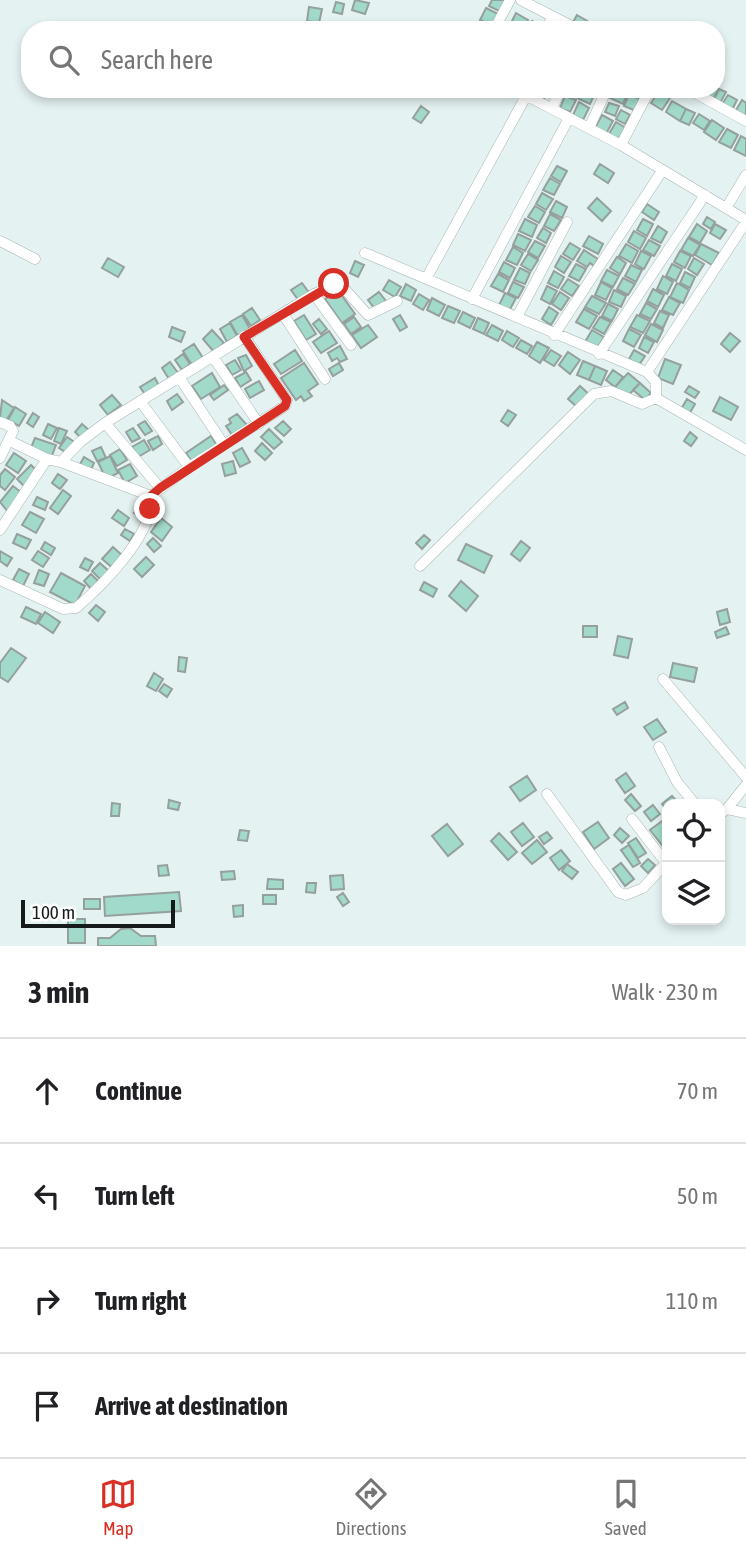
<!DOCTYPE html>
<meta charset="utf-8">
<style>
body{margin:0;font-family:"Asap Condensed",sans-serif;background:#f6f6f6;color:#202124}
.controls{position:absolute;right:21px;bottom:21px;display:grid;overflow:hidden;border-radius:14px;box-shadow:0 4px 10px #0003}
.controls button{width:63px;height:63px;display:grid;place-items:center;padding:0;border:0;border-bottom:2px solid #e0e0e0;background:#fff;color:#202124;font:35px sans-serif}
.scale{position:absolute;left:21px;bottom:18px;width:154px;box-sizing:border-box;padding-left:7px;border:4px solid #151a1a;border-top:0;font-size:19px;line-height:24px;white-space:nowrap;color:#151a1a;-webkit-text-stroke:5px #fff;paint-order:stroke}
.stop{position:absolute;width:21px;height:21px;margin:-16px;border:5px solid #d93025;border-radius:50%;background:#fff}
.stop.end{background:#d93025;border-color:#fff;box-shadow:0 2px 7px #0008}
.list{margin:0;padding:0;list-style:none}
h2{display:flex;justify-content:space-between;align-items:center;height:91px;margin:0;padding:0 28px;font-size:30px}
h2 small{font-size:23px;font-weight:400;color:#757577}
.list li{display:grid;grid-template-columns:46px 1fr auto;gap:21px;align-items:center;box-sizing:border-box;height:105px;padding:0 28px;border-top:2px solid #e0e0e0}
.list b{display:block;font-size:26px;white-space:nowrap}
.list em{font-size:23px;font-style:normal;color:#757577}
.icon{flex:none;width:38px;height:38px;fill:none;stroke:currentColor;stroke-width:2;stroke-linecap:round;stroke-linejoin:round}
.map{position:relative;flex:none;width:746px;height:946px;overflow:hidden}
.search{position:absolute;background:#fff;box-shadow:0 4px 10px #0003;left:21px;right:21px;top:21px;height:77px;display:flex;align-items:center;gap:18px;box-sizing:border-box;padding:0 24px;border-radius:28px;color:#757577;font-size:26px}
.sheet{height:511px;background:#fff}
nav{display:flex;justify-content:space-around;align-items:center;box-sizing:border-box;height:98px;border-top:2px solid #e0e0e0;background:#fff;font-size:19px;color:#757577}
nav a{display:grid;justify-items:center;gap:4px}
nav .on{color:#d93025}
.map>svg:first-child{display:block}
.building{fill:#a1daca;stroke:#95a09d;stroke-width:2}
.lines{fill:none;stroke-linecap:round;stroke-linejoin:round}
.street-casing{stroke:#a9b6b6;stroke-width:11}
.street{stroke:#fff;stroke-width:10}
.route{stroke:#d93025;stroke-width:9}
</style>
<div class="map">
<svg width="746" height="946" viewBox="0 0 746 946">
<rect width="100%" height="100%" fill="#e5f2f2"/>
<!-- building -->
<path class="building" d="M355 0 369 3 365 14 352 10Z
M492 0H507L501 12 489 6Z
M336 2 344 4 342 14 333 12Z
M309 7 322 9 319 23 307 21Z
M486 8 500 15 495 27 480 20Z
M516 13 528 20 522 30 510 25Z
M577 15 589 22 584 30 572 24Z
M532 21 543 27 541 30H527Z
M716 87 719 89 714 99 702 93 705 89Z
M537 89H550L543 100 534 94Z
M568 89H581L577 98 567 93Z
M584 89 595 93 590 104 579 99Z
M614 89 628 92 623 104 610 98Z
M719 89 726 92 719 105 712 101Z
M659 91 670 98 662 110 651 103Z
M629 94 641 100 636 111 624 106Z
M728 95 737 100 731 112 721 106Z
M565 96 576 100 570 112 560 108Z
M742 100 746 103V119L735 112Z
M672 101 686 109 680 121 666 112Z
M579 102 589 108 583 120 573 115Z
M609 103 619 106 615 116 605 112Z
M421 106 429 112 421 123 413 118Z
M686 109 695 113 689 125 680 121Z
M621 110 630 115 625 124 616 119Z
M699 114 710 121 704 130 693 123Z
M602 115 613 121 606 134 595 128Z
M712 120 724 128 716 140 704 132Z
M616 122 626 128 618 140 609 134Z
M727 129 738 135 731 148 719 142Z
M741 136 746 139V156L734 150Z
M600 164 614 173 608 183 594 174Z
M557 166 567 171 561 182 551 176Z
M550 178 560 184 554 195 543 190Z
M542 193 553 199 546 210 536 204Z
M597 198 611 211 602 221 588 208Z
M556 201 567 207 562 218 550 212Z
M647 204 659 212 654 220 642 212Z
M535 206 545 212 539 223 528 217Z
M550 214 561 220 554 231 544 226Z
M707 217 715 222 711 229 703 224Z
M525 219 537 225 532 237 519 231Z
M643 219 653 224 647 236 637 230Z
M697 224 707 231 700 243 689 237Z
M715 224 726 230 720 239 710 233Z
M658 226 667 232 661 243 651 238Z
M543 228 551 233 546 243 537 238Z
M634 231 646 238 640 249 628 242Z
M518 234 531 240 525 251 513 245Z
M589 236 603 244 598 254 583 246Z
M688 238 700 245 693 256 681 250Z
M649 240 660 246 654 256 643 250Z
M535 241 545 246 538 258 528 252Z
M570 243 580 249 573 260 563 254Z
M626 244 638 251 632 263 619 256Z
M701 244 719 253 712 265 695 255Z
M513 247 523 253 517 265 506 260Z
M584 250 598 259 594 266 590 263 587 267 577 261Z
M641 251 651 256 644 269 635 264Z
M680 251 691 256 685 268 674 262Z
M528 254 538 260 531 271 521 265Z
M561 256 571 262 564 273 555 267Z
M617 257 626 263 620 274 610 268Z
M108 258 124 267 118 277 102 268Z
M694 258 704 264 697 275 688 269Z
M355 261 364 265 358 277 350 273Z
M504 262 515 268 510 278 499 272Z
M576 264 586 269 579 281 569 276Z
M672 264 682 269 676 281 666 276Z
M631 265 642 270 636 282 625 276Z
M520 268 530 273 525 284 514 280Z
M607 270 619 276 613 287 601 281Z
M554 271 564 277 558 288 548 283Z
M685 272 695 277 690 288 680 283Z
M498 274 509 280 503 292 491 286Z
M663 276 673 282 667 294 657 289Z
M623 278 635 284 628 295 617 289Z
M568 279 579 286 572 296 561 289Z
M389 280 401 287 395 297 383 290Z
M513 282 524 287 518 298 508 293Z
M601 282 612 288 606 300 595 295Z
M302 283 310 294 299 301 291 290Z
M677 283 689 290 683 303 670 297Z
M406 284 416 290 411 301 400 296Z
M547 286 557 291 550 304 541 299Z
M653 289 664 295 658 307 647 301Z
M338 290 355 314 342 323 325 299Z
M614 290 626 296 621 307 609 302Z
M379 292 386 301 375 309 368 300Z
M560 292 569 298 561 310 552 304Z
M505 293 516 298 508 313 498 307Z
M419 294 429 300 423 310 413 304Z
M592 296 606 303 599 314 585 307Z
M669 297 680 303 673 315 662 310Z
M432 298 445 305 439 316 427 310Z
M646 303 657 309 651 319 640 314Z
M608 304 618 309 612 321 602 316Z
M448 306 460 311 454 323 442 318Z
M549 307 558 313 551 325 542 319Z
M252 308 260 320 251 326 243 314Z
M584 309 597 316 589 329 576 322Z
M660 311 669 315 663 328 654 323Z
M463 312 475 318 470 328 458 322Z
M242 315 250 329 238 336 230 322Z
M304 315 316 334 306 340 294 321Z
M400 315 407 327 400 331 393 319Z
M637 315 650 321 643 333 630 327Z
M354 317 361 327 351 334 344 324Z
M600 317 611 322 604 334 593 328Z
M478 318 489 323 484 334 473 329Z
M319 319 327 329 321 334 313 324Z
M230 323 237 336 227 342 220 329Z
M651 324 663 330 657 342 645 335Z
M368 325 377 337 361 348 352 335Z
M492 325 503 331 498 341 486 335Z
M172 327 185 332 181 342 169 337Z
M629 329 641 335 634 347 623 341Z
M212 330 224 343 214 352 203 339Z
M592 330 604 337 597 349 585 342Z
M329 331 337 343 321 353 313 342Z
M507 331 519 338 513 347 502 340Z
M730 333 740 341 730 352 721 344Z
M644 337 654 342 648 353 639 348Z
M521 340 532 346 527 354 516 348Z
M537 342 549 348 540 363 529 356Z
M194 344 203 358 192 365 183 351Z
M340 346 347 359 340 362 337 358 332 361 328 353Z
M295 350 302 361 281 374 274 364Z
M551 350 561 356 554 366 544 360Z
M634 350 645 356 639 365 629 359Z
M568 352 580 360 570 374 559 365Z
M183 354 190 364 182 370 175 360Z
M246 355 252 366 244 371 238 358Z
M665 359 681 365 673 384 658 378Z
M235 360 241 370 232 375 226 365Z
M583 361 595 366 589 380 577 375Z
M170 362 178 373 169 379 162 368Z
M304 363 318 384 308 391 312 396 304 401 301 396 296 400 281 378Z
M339 363 343 370 333 376 329 369Z
M595 366 607 371 601 385 589 380Z
M613 370 623 377 615 387 606 380Z
M246 372 251 380 240 387 235 378Z
M212 373 220 387 201 399 192 386Z
M628 373 640 383 627 397 615 387Z
M155 378 160 388 146 396 140 387Z
M259 381 264 390 250 398 245 389Z
M640 383 651 393 645 400 633 390Z
M224 385 228 390 214 400 210 395Z
M580 386 590 395 578 408 568 399Z
M689 386 699 392 695 398 685 392Z
M177 394 183 402 172 410 167 401Z
M112 395 121 405 108 415 100 405Z
M720 397 738 407 731 420 713 411Z
M687 399 695 404 688 416 680 411Z
M2 400 14 408 6 421 0 417Z
M15 407 26 414 19 426 8 420Z
M508 410 516 415 508 426 501 421Z
M33 413 39 417 33 427 27 423Z
M237 414 247 425 232 435 226 426 231 423 229 419Z
M145 421 152 431 145 435 138 425Z
M283 421 291 429 284 436 275 428Z
M48 424 57 428 51 439 43 435Z
M82 424 90 431 82 439 75 432Z
M59 428 67 431 61 444 54 441Z
M133 428 140 438 132 442 126 432Z
M269 429 282 442 274 449 261 437Z
M690 432 697 438 691 446 684 441Z
M158 436 162 444 153 450 148 441Z
M211 436 218 447 193 464 186 453Z
M67 437 76 443 68 454 59 448Z
M35 438 56 445 51 458 30 450Z
M144 440 150 450 138 457 132 447Z
M262 443 272 453 265 460 255 451Z
M101 447 106 458 97 461 92 451Z
M242 448 250 462 240 467 233 453Z
M120 449 127 460 117 466 110 455Z
M14 453 26 461 18 473 6 465Z
M110 456 118 473 106 479 98 462Z
M84 457 94 463 90 472 79 466Z
M233 461 236 473 225 476 222 464Z
M130 464 137 476 125 483 118 470Z
M31 465 39 473 25 487 17 479Z
M5 469 15 477 5 490 0 486V475Z
M58 474 67 480 60 489 52 483Z
M13 486 23 494 8 512 0 502Z
M63 490 71 496 58 514 50 508Z
M37 497 48 502 45 510 33 505Z
M141 503 149 508 142 518 134 513Z
M118 510 129 518 124 526 112 518Z
M30 512 44 519 36 533 22 525Z
M161 518 172 527 162 541 151 532Z
M125 529 134 534 130 541 121 535Z
M17 534 31 540 26 549 13 543Z
M424 535 430 540 422 549 416 543Z
M153 538 161 546 154 552 147 544Z
M521 541 530 548 520 561 511 554Z
M45 542 55 548 51 555 41 549Z
M466 544 492 556 484 573 458 560Z
M113 547 124 557 114 569 102 559Z
M0 551 12 558 7 566 0 561Z
M38 551 49 558 43 567 32 560Z
M146 557 154 565 142 577 134 569Z
M85 558 93 562 88 571 80 567Z
M100 563 110 572 102 581 92 571Z
M19 569 29 574 23 586 13 580Z
M39 570 49 574 44 586 34 583Z
M61 573 85 586 75 605 50 592Z
M91 574 100 583 92 590 84 581Z
M461 581 478 596 466 611 449 596Z
M424 582 437 589 433 597 420 590Z
M96 605 105 612 98 621 89 613Z
M26 607 41 614 36 624 21 617Z
M727 609 730 622 720 625 717 612Z
M45 612 60 622 53 633 38 623Z
M583 626H597V637H583Z
M726 627 729 634 717 638 715 632Z
M618 636 632 639 628 658 614 655Z
M11 648 26 658 8 682 0 677V663Z
M179 657 187 658 185 672 178 671Z
M673 663 697 668 694 682 670 677Z
M154 673 163 679 156 691 147 686Z
M164 684 172 689 167 697 159 691Z
M625 702 628 708 617 715 613 709Z
M657 719 666 732 653 740 644 727Z
M626 773 635 786 625 793 616 780Z
M527 776 536 790 520 801 510 787Z
M631 794 641 806 635 811 625 800Z
M672 796 679 804H667V810L662 804Z
M169 800 180 803 178 810 168 808Z
M112 803 120 804 119 816H111Z
M653 805 660 814 651 821 644 812Z
M662 821 667 827V841L662 845 650 830Z
M598 822 609 838 594 849 583 832Z
M523 823 534 837 522 846 511 832Z
M447 824 463 844 448 856 432 836Z
M620 828 629 836 622 843 614 835Z
M240 830 249 831 247 841 238 840Z
M547 832 552 838 544 844 539 837Z
M499 833 517 852 508 860 491 841Z
M636 838 646 853 638 858 628 843Z
M537 840 547 852 532 864 522 853Z
M629 845 640 863 633 867 621 850Z
M561 850 570 861 559 870 550 858Z
M648 859 655 865 648 873 641 866Z
M621 863 634 879 625 886 613 869Z
M567 864 578 872 572 879 562 871Z
M167 865 169 875 159 876 158 866Z
M234 871 235 879 222 880 221 872Z
M343 875 344 889 331 890 330 876Z
M268 879 283 880V889H267Z
M307 883H316L315 893 306 892Z
M179 892 181 911 105 916 104 897Z
M343 893 349 902 343 906 337 897Z
M263 895H276V904H263Z
M84 899H100V909H84Z
M243 905V916L234 917 233 906Z
M68 919H85V943H68Z
M130 928 141 936H155L156 946H98V938H110L121 929Z"/>
<g class="lines">
<defs>
<path id="street" d="M521 0 579 30
M494 30 510 0
M546 30 552 17
M514 89 621 145 746 220
M688 89 746 121
M552 108 561 89
M589 128 607 89
M621 145 650 89
M726 208 746 175
M0 241 35 259
M365 253 647 372 656 382V398L746 450
M427 277 525 98
M314 294 351 345
M472 299 569 118
M283 314 325 379
M517 317 567 222
M554 335 662 171
M599 354 705 195
M213 357 259 424
M647 372 746 222
M179 377 224 445
M140 401 189 467
M0 422 10 426 13 431 0 458
M105 423 160 488
M10 441 47 459
M61 462 151 496
M0 530 47 459 61 462 80 442 105 423 314 294 340 284 368 315 397 301
M420 566 594 394 611 391 642 404 656 398
M0 580 63 609 76 608C103 585 155 533 151 496L189 467 285 406 287 400 244 336
M663 679 746 777
M659 747 677 782 695 804
M547 794 618 892 626 895 643 888 667 862
M727 809 746 785
M720 814 727 809 746 813
M632 819 666 863"/>
</defs>
<!-- street casing -->
<use href="#street" class="street-casing"/>
<!-- street -->
<use href="#street" class="street"/>
</g>
<g class="lines">
<!-- route -->
<path class="route" d="M150 509 151 496 160 488 285 406 287 400 244 337 334 284"/>
</g>
</svg>
<div class="controls">
<button><svg class="icon" aria-label="locate" viewBox="0 0 24 24"><circle cx="12" cy="12" r="6"/><path d="M12 2v4M12 18v4M2 12h4M18 12h4"/></svg></button>
<button><svg class="icon" aria-label="layers" viewBox="0 0 24 24"><path d="M12 4l9 5-9 5-9-5zM3 14l9 5 9-5"/></svg></button>
</div>
<div class="scale">100 m</div>
<div class="stop" style="left:334px;top:284px"></div>
<div class="stop end" style="left:150px;top:509px"></div>
<div class="search"><svg class="icon" aria-label="search" viewBox="0 0 24 24"><circle cx="10" cy="10" r="6"/><path d="M15 15l6 6"/></svg>Search here</div>
</div>
<section class="sheet">
<h2>3 min<small>Walk · 230 m</small></h2>
<ul class="list">
<li><svg class="icon" aria-label="ahead" viewBox="0 0 24 24"><path d="M12 20V5M6 11l6-6 6 6"/></svg><div><b>Continue</b></div><em>70 m</em></li>
<li><svg class="icon" aria-label="left" viewBox="0 0 24 24"><path d="M17 20v-9H6M10 6l-5 5 5 5"/></svg><div><b>Turn left</b></div><em>50 m</em></li>
<li><svg class="icon" aria-label="right" viewBox="0 0 24 24"><path d="M7 20v-9h11M14 6l5 5-5 5"/></svg><div><b>Turn right</b></div><em>110 m</em></li>
<li><svg class="icon" aria-label="arrive" viewBox="0 0 24 24"><path d="M6 21V4h12l-3 4 3 4H6"/></svg><div><b>Arrive at destination</b></div></li>
</ul>
</section>
<nav>
<a class="on"><svg class="icon" aria-label="map" viewBox="0 0 24 24"><path d="M3 6l6-2 6 2 6-2v14l-6 2-6-2-6 2zM9 4v14M15 6v14"/></svg>Map</a>
<a><svg class="icon" aria-label="directions" viewBox="0 0 24 24"><path d="M12 3l9 9-9 9-9-9zM9 14v-3h6M13 9l2 2-2 2"/></svg>Directions</a>
<a><svg class="icon" aria-label="saved" viewBox="0 0 24 24"><path d="M7 4h10v16l-5-4-5 4z"/></svg>Saved</a>
</nav>
